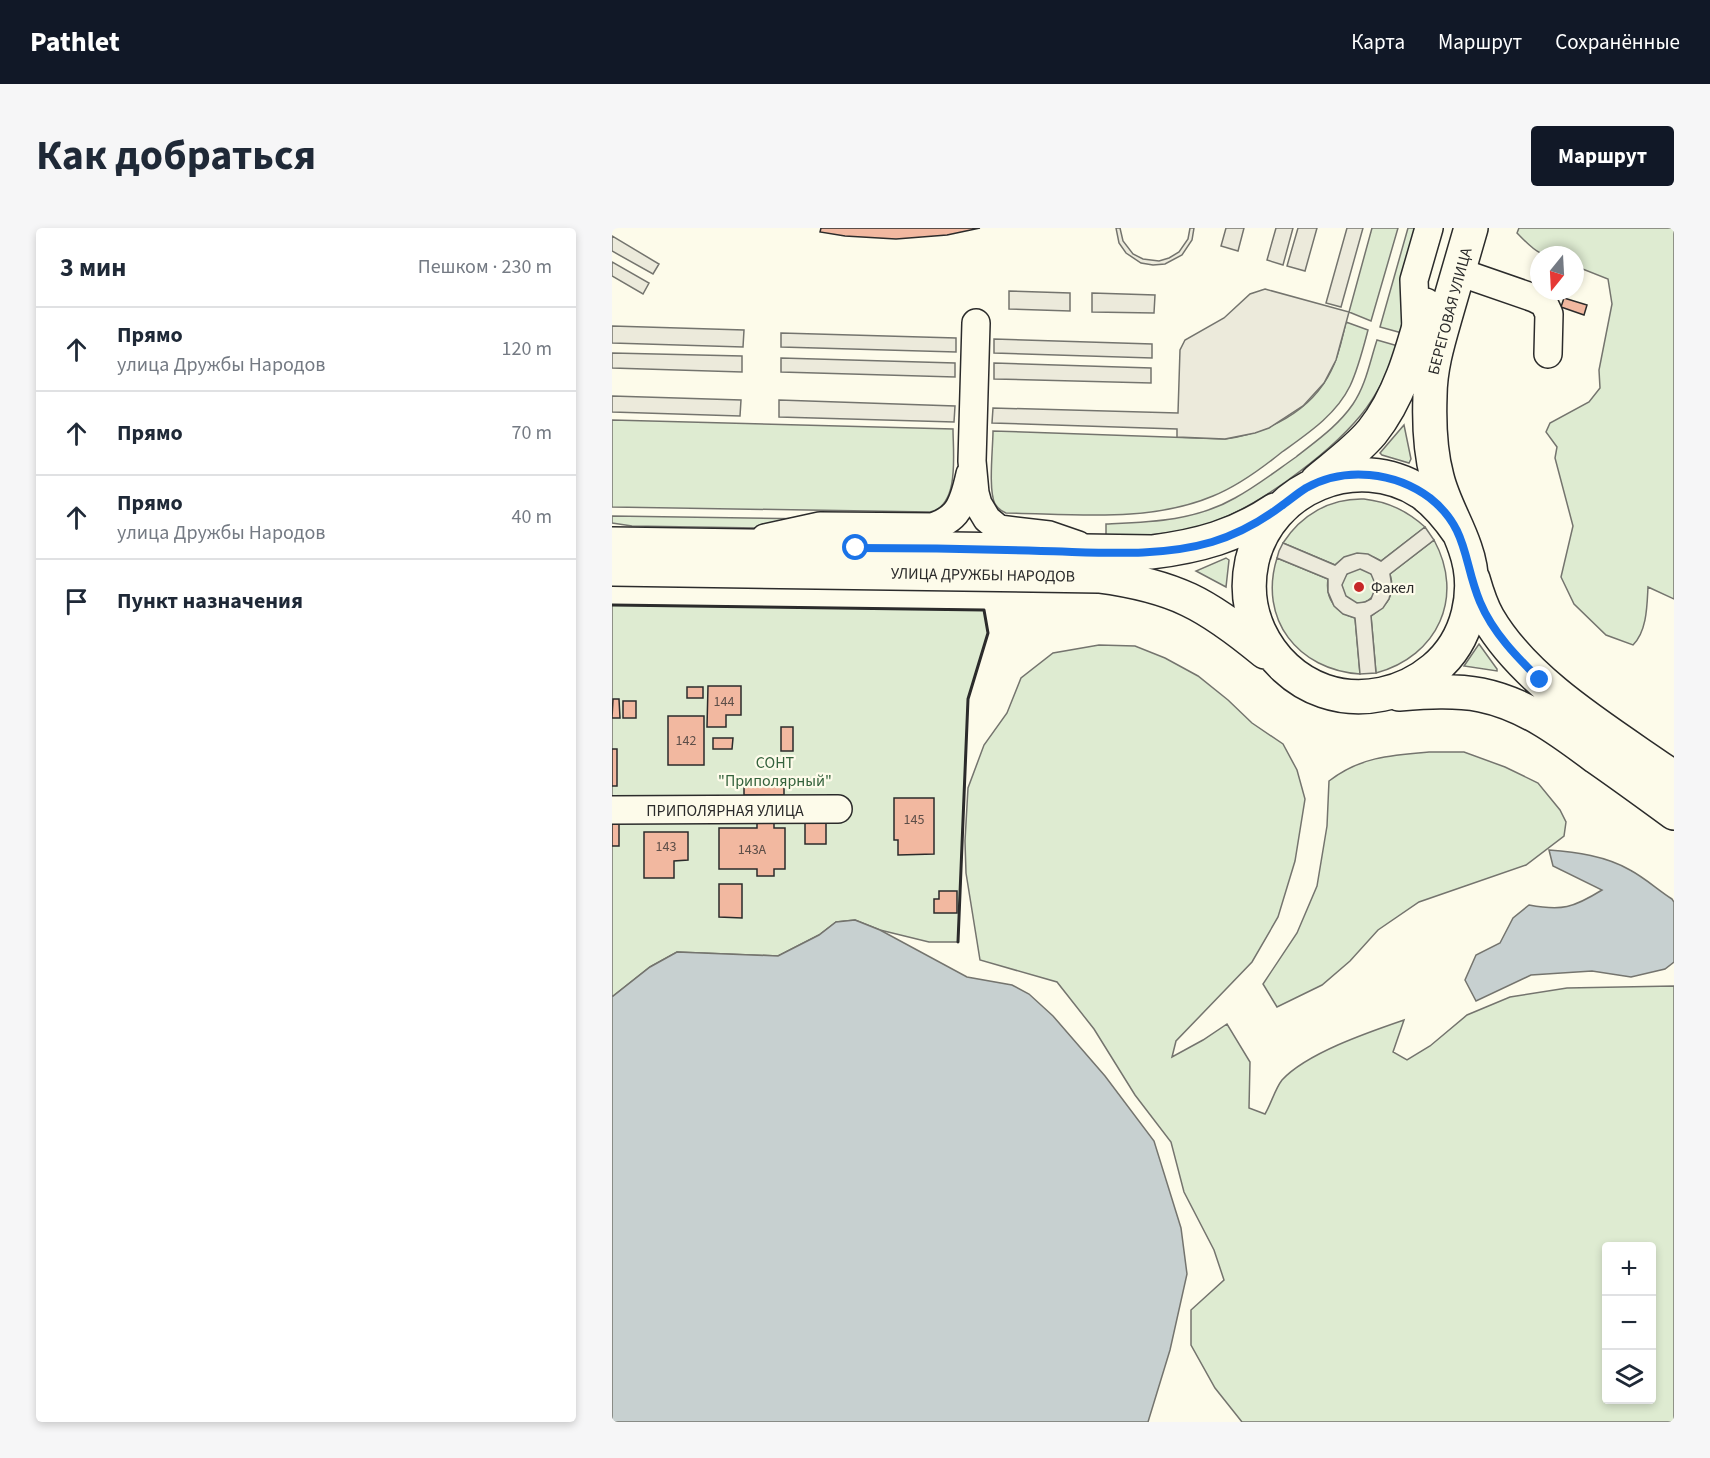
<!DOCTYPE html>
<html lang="ru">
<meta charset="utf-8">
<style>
body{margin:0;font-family:"Source Sans 3",sans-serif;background:#f6f6f7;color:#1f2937}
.controls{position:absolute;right:18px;bottom:18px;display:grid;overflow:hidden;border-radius:6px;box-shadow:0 3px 9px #0003}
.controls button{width:54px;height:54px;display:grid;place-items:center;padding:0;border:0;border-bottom:2px solid #e0e1e3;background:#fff;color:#1f2937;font:30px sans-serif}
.compass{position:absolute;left:918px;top:18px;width:54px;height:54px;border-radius:50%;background:#fff;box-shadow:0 3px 9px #0003;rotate:198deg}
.stop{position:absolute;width:18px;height:18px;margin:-14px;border:4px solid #1a73e8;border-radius:50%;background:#fff}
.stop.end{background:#1a73e8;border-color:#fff;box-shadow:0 2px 6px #0008}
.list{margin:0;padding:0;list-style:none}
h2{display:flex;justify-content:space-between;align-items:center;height:78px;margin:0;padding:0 24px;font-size:26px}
h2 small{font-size:20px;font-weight:400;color:#747a83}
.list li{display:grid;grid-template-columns:39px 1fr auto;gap:18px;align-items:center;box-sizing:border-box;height:84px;padding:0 24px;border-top:2px solid #e0e1e3}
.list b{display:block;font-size:22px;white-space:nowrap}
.list p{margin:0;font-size:20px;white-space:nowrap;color:#747a83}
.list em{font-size:20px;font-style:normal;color:#747a83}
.icon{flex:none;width:33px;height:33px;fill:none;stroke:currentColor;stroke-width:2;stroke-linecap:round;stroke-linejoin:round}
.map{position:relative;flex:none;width:1062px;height:1194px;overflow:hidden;border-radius:6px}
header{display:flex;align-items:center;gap:36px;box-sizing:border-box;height:84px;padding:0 30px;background:#111827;color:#fff}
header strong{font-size:28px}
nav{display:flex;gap:33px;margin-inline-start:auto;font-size:21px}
.intro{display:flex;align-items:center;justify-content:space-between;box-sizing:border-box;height:144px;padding:0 36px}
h1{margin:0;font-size:42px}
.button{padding:15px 27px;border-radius:6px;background:#111827;color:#fff;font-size:21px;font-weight:700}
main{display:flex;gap:36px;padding:0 36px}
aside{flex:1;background:#fff;border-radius:6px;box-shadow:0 3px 9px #0003}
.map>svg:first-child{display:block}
.green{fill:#deebd1;stroke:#74746e;stroke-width:1.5;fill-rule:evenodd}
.parking{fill:#eceadb;stroke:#74746e;stroke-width:1.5;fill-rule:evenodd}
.water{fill:#c7d0d0;stroke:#74746e;stroke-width:1.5}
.building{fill:#f2b8a0;stroke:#2b2b2b;stroke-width:1.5}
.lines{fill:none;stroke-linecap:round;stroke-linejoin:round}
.minor-casing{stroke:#2b2b2b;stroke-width:30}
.major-casing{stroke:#2b2b2b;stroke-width:36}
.minor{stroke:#fdfbea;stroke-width:27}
.major{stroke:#fdfbea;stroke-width:33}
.wall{stroke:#2b2b2b;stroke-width:3}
.route{stroke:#1a73e8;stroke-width:8}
.poi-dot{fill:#c62828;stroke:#fdfbea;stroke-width:2}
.labels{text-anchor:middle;stroke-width:4.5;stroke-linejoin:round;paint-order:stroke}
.number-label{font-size:14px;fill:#5d4e48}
.street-label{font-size:16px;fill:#2b2b2b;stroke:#fdfbea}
.poi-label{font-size:16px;fill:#2b2b2b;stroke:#fdfbea;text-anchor:start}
.park-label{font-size:16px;fill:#34623c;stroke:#fdfbea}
</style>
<header>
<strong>Pathlet</strong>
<nav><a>Карта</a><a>Маршрут</a><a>Сохранённые</a></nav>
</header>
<div class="intro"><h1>Как добраться</h1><a class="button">Маршрут</a></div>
<main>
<aside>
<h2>3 мин<small>Пешком · 230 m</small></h2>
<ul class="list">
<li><svg class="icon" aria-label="ahead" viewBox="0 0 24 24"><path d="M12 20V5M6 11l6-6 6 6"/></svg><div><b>Прямо</b><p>улица Дружбы Народов</p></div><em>120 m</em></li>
<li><svg class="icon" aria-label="ahead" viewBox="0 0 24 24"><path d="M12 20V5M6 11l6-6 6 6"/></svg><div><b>Прямо</b></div><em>70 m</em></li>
<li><svg class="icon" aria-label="ahead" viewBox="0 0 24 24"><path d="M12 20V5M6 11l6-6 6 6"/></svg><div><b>Прямо</b><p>улица Дружбы Народов</p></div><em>40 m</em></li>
<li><svg class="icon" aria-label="arrive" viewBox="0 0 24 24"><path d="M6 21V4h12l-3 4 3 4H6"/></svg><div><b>Пункт назначения</b></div></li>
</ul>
</aside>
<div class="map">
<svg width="1062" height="1194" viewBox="0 0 1062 1194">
<rect width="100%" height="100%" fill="#fdfbea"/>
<!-- green -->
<path class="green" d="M760 0H786L759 93 737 84Z
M796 0H805L790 105 768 99Z
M907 0H1062V371L1036 359C1035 378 1035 403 1021 417L994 407 962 376 949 349 961 298 943 230 945 219 934 204 938 195 977 174 988 160 987 142 1000 76 996 51 963 38V27C929 27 930 31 905 5Z
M734 94 756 102C751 121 746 141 738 158 724 187 695 206 670 224 649 241 626 258 601 268 537 295 463 286 394 285 389 283 386 281 383 276 376 262 381 220 381 203L613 211C655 205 699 184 719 143 727 128 730 110 734 94Z
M765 112 786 118C776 143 766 166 749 187 716 227 640 284 589 298 559 307 526 308 494 309V296C538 294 583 293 623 270 645 258 664 243 684 229 704 213 726 198 741 176 754 157 758 133 765 112Z
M0 192 341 201C341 225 348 278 318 284L0 279Z
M792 197 799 231 797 235 770 227 768 225Z
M752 271C777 274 795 283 813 299L769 333C753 323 736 324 723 337L671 315C689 287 718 270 752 271Z
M0 288 203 291 146 300 20 298 0 295Z
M822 312C853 369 826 428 764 445L759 388C776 377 784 367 778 346Z
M614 330 617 332 614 359 584 343Z
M665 330 716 351C713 371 724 385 743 390L748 446C686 442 646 391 665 330Z
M730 358a17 17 0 1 1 34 0a17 17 0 1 1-34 0Z
M0 377 372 382 376 405 356 471 346 714H317L268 702 243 692 224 694 207 707 166 728 65 724 38 739 0 769Z
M867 416 885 441V443L852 438Z
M487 417 523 418 553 430 586 448 616 472 640 495 671 516 685 542 693 571 683 633 666 689 640 734 564 813 560 829 591 812 615 796 638 834 637 880 653 886C659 876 663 861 670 852 695 825 757 804 792 792L781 824 795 832 818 818 855 787 898 769 955 760 1062 758V1194H630L603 1160 579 1117V1082L612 1052 602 1022 572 964 559 914 523 867 482 801 445 754 368 732 354 645 353 613 356 560 372 517 395 485 409 450 441 425ZM994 1018H1040V1172H994Z
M817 524H852L893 539 926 555 948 582 954 594 952 608 914 637 807 674 766 702 738 733 710 757 665 779 651 756 685 705 705 658 715 598 717 553C748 529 779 527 817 524Z"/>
<!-- parking -->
<path class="parking" d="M504 0H508L511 13 521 26 531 31 547 33 557 30 567 24 576 11 578 0H582L580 12 570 27 553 36 541 37 529 35 514 25 507 15Z
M614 0H632L626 23 609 18Z
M664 0H681L671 37 655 32Z
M686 0H705L693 43 675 38Z
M735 0H751L729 79 714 75Z
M0 8 47 36 41 46 0 23Z
M0 34 37 55 31 66 0 48Z
M653 61 737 84 724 132 712 155 691 178 657 200 643 205 613 211 565 209V201L380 195 381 180 566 185 568 122 573 112 612 90 638 66Z
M397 63 458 65V83L397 81Z
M480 65 543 67 542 85 480 84Z
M0 98 132 102 131 119 0 115Z
M169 105 344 110V124L169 119Z
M382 111 540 116V130L382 125Z
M0 125 130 128V144L0 140Z
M169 130 343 135V149L169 144Z
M382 135 539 140V155L382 151Z
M0 168 129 172 128 188 0 184Z
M167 172 343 178 342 194 167 189Z
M813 299 822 312 778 346 780 359 777 371 771 380 759 388 764 445 748 446 743 390 731 386 722 378 716 364V351L665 330 667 323 671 315 723 337 732 329 745 325 756 326 769 333ZM748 341 759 346 764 358 759 371 753 374 745 375 734 368 730 357 735 346Z"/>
<!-- water -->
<path class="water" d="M937 622C964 624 994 628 1018 642 1033 650 1046 662 1060 671L1062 674V734L1053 741 1019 749 980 743 919 747 864 773 853 752 864 727 888 715 901 690 917 677C950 683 961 680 990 662L941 638Z
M243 692 268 702 355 749 400 757 417 766 441 788 493 848 542 913 569 1000 575 1046 558 1122 536 1194H0V769L38 739 65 724 166 728 207 707 224 694Z"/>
<!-- building -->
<path class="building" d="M209 0H368L335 7 284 11 233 8 208 4Z
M952 70 975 77 972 87 949 79Z
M96 458H129V487H114V499H95Z
M75 459H91V470H75Z
M1 471H7L8 490H0Z
M11 473H24V490H11Z
M56 488H92V537H56Z
M169 499H181V523H169Z
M101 510H121L120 521H101Z
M0 521H5V558H0Z
M132 552H172V567H132Z
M282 570H322V626L286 627V612H282Z
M193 590H214V616H193Z
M0 592H7V618H0Z
M145 593H162V600H173V641H162V648H145V641H107V600H145Z
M32 604H76V632L62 633V650H32Z
M107 656H130V690L107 689Z
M327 663H345V685H322V671H327Z"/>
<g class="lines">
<defs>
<path id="minor" d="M847 44 922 70 932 75 937 86 936 126
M364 95 360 233 363 265 366 276 375 291 387 301 437 307 466 317
M804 102 802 52 817 0
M307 303C344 294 350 283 358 246
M153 310 208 298 325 299
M0 582 226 581"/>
<path id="major" d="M705 253C724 237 744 223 760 204 789 168 801 120 813 77
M847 305C836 289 825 275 809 264 745 223 657 259 640 333 635 356 637 381 647 403 660 431 683 453 712 463 750 476 792 466 822 441 857 412 868 362 853 320 845 296 831 274 825 249 818 223 817 195 818 168 818 139 827 111 835 83 843 56 851 28 859 0
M0 316 540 324C587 318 624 308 663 282
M0 341 487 348C563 358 595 376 653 424
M861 351C865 365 869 378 876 390 915 457 1000 506 1062 550
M787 466C814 464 842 462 869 467 913 476 948 502 984 529 1010 547 1036 566 1062 585"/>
</defs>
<!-- minor casing -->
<use href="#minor" class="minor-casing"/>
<!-- major casing -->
<use href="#major" class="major-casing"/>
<!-- minor -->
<use href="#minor" class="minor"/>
<!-- major -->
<use href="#major" class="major"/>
<!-- wall -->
<path class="wall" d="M0 377 372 382 376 405 356 471 346 714"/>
</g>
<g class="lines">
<!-- route -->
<path class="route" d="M244 320C305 320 367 321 429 323 485 324 546 330 600 314 626 306 651 292 672 276 679 271 686 265 694 260 733 238 783 244 818 270 857 301 851 334 868 374 881 405 905 429 928 452"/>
</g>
<!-- markers -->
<circle class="poi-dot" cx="747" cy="359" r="6"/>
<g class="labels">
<!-- number labels -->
<g class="number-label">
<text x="112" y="478">144</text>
<text x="74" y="517">142</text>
<text x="302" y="596">145</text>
<text x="54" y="623">143</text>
<text x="140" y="626">143А</text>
</g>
<!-- street labels -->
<g class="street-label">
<text transform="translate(837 83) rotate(-75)" y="6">БЕРЕГОВАЯ УЛИЦА</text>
<text transform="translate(371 346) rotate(1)" y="6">УЛИЦА ДРУЖБЫ НАРОДОВ</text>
<text x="113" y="588">ПРИПОЛЯРНАЯ УЛИЦА</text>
</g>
<!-- poi labels -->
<g class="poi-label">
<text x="759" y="365">Факел</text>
</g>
<!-- park labels -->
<g class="park-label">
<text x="163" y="540">СОНТ<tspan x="163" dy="18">"Приполярный"</tspan></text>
</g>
</g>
</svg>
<div class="controls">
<button>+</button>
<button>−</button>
<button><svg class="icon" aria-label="layers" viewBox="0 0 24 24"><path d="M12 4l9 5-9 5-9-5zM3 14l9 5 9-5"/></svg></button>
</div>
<svg class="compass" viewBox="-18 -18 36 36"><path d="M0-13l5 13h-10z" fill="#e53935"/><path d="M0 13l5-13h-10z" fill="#747a83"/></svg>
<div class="stop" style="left:244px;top:320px"></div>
<div class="stop end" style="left:928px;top:452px"></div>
</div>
</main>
